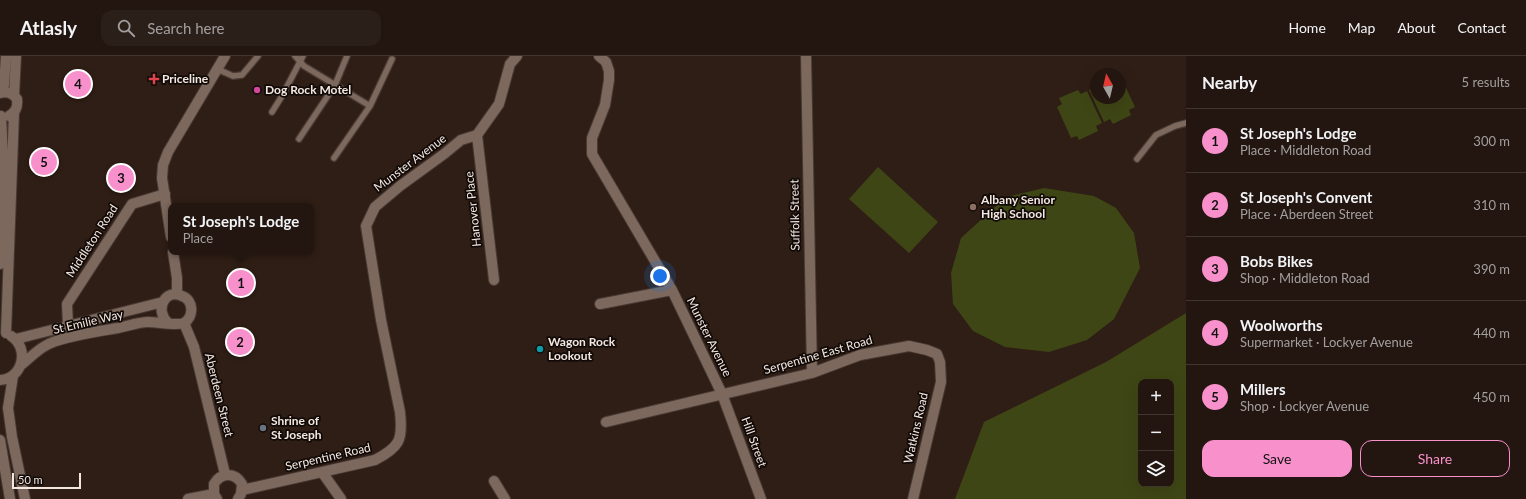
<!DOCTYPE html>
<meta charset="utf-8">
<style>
body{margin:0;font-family:Lato,sans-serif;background:#2b1f19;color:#f1f3f6}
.controls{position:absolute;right:12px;bottom:12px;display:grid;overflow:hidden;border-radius:8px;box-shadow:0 4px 16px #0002}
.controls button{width:36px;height:36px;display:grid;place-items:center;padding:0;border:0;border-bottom:1px solid #403530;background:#231610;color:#f1f3f6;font:20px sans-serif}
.compass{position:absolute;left:1090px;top:12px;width:36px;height:36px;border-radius:50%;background:#231610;box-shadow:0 4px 16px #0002;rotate:352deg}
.scale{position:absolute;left:12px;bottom:10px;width:69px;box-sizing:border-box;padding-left:4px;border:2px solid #f3e7e1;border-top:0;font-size:11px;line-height:14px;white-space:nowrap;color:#f3e7e1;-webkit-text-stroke:3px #110a07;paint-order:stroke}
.you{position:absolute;left:660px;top:220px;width:14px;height:14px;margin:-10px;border:3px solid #fff;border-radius:50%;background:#1a73e8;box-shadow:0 0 0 6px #1a73e833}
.badge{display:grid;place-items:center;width:26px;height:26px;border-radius:50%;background:#f890cb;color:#111;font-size:13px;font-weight:700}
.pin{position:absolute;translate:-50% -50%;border:2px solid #fff;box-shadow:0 1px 4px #0006}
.popup{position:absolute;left:168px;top:147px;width:146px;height:52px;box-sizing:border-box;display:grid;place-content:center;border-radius:8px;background:#231610;filter:drop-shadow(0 1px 3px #0005);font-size:13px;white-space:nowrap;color:#a39f9f}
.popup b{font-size:15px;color:#f1f3f6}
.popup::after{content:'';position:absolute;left:50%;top:100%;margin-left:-8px;border:8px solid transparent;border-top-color:#231610}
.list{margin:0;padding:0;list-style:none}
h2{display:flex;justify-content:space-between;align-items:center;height:52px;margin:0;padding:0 16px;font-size:17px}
h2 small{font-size:13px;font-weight:400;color:#a39f9f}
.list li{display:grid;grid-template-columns:26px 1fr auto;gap:12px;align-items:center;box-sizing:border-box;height:64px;padding:0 16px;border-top:1px solid #403530}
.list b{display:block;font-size:15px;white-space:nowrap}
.list p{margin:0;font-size:13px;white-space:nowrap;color:#a39f9f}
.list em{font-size:13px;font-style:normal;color:#a39f9f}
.actions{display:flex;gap:8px;padding:12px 16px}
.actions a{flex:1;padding:9px 0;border:1px solid #f890cb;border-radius:12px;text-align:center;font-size:14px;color:#f890cb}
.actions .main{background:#f890cb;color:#111}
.icon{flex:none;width:22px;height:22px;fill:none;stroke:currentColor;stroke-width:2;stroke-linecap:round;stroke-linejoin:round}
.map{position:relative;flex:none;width:1186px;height:443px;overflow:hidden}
header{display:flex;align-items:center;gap:24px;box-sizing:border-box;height:56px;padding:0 20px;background:#231610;border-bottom:1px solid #403530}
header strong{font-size:19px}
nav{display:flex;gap:22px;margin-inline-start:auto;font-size:14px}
.search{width:280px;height:36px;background:#2b1f19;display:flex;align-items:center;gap:10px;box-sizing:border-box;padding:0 14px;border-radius:12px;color:#a39f9f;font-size:15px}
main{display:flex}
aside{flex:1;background:#231610}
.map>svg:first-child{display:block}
.green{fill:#3f4615;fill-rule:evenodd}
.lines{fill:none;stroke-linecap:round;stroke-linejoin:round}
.service-casing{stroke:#473933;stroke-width:8}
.minor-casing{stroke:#473933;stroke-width:12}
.secondary-casing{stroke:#473933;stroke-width:12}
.service{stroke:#7c685d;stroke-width:5.5}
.minor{stroke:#7c685d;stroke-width:10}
.secondary{stroke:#7c685d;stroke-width:10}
.health-dot{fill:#e0444e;stroke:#110a07;stroke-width:1.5}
.hotel-dot{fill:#d1479c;stroke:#110a07;stroke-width:1.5}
.education-dot{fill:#8d6e63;stroke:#110a07;stroke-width:1.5}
.culture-dot{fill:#0f9aa8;stroke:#110a07;stroke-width:1.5}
.worship-dot{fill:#6b7280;stroke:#110a07;stroke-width:1.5}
.labels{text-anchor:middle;stroke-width:3.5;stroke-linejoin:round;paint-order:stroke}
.poi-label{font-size:12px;font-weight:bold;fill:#f3e7e1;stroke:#110a07;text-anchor:start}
.street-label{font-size:12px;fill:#f3e7e1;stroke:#110a07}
</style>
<header>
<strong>Atlasly</strong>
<div class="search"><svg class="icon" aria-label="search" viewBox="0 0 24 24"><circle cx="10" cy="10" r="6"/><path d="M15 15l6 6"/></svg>Search here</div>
<nav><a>Home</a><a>Map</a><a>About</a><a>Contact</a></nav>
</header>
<main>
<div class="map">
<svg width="1186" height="443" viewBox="0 0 1186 443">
<rect width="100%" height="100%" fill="#2f1e15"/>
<!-- green -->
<path class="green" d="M1120 19 1135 51 1129 54 1131 59 1113 68 1110 63 1104 66 1089 34 1095 31 1093 26 1096 25V42H1120Z
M1078 34 1081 38 1087 35 1102 67 1096 70 1098 75 1079 84 1077 80 1071 82 1057 51 1062 48 1059 42Z
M878 111 938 166 909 197 849 143Z
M1044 132 1094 140 1116 152 1134 177 1140 212 1114 263 1087 284 1049 296 1005 291 973 275 953 248 951 217 961 182 1006 141Z
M1186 257V443H955L984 366 1106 306ZM1141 326H1171V428H1141Z"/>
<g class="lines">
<defs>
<path id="service" d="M295 0 304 10 370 50 392 3
M217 13 233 20 242 19 258 0
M272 56 282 40 303 0
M299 83 335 29 347 0
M334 102 370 50
M1137 103 1156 79 1175 70 1186 67"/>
<path id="minor" d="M599 0 606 6 609 15V24L605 49 592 82V98L672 234 722 338 761 443
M806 0 812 317
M477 79 494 224
M600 248 672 234
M184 267 194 291 225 418
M68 269 67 248 132 148 165 138
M606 366 812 317 860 299 909 290 927 294 937 298 940 306 941 326 913 443
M322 416 341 443
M494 425 505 443
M242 434 375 404C400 391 403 384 400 356L381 264 366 170 375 151 400 130 444 98 461 84 477 79 499 48 510 8 517 0
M188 443 214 438
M217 443 214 438V428C221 416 235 416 242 428L241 438 238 443"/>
<path id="secondary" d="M2 36 4 29 6 0
M0 37C7 35 13 37 17 43 18 51 16 56 9 60
M14 40 16 0
M171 181 162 122 163 109 168 96 225 0
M173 196 177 222V238
M0 208 4 122 1 60
M6 277 14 57
M16 283 163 246
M21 309C29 303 36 295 45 290 58 281 101 275 118 272 128 270 139 266 148 266 157 266 178 270 184 267 194 261 194 244 182 240 165 232 154 254 168 267
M13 320 8 352 12 381 25 443
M0 324C23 323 30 292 11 280
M0 384 10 443"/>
</defs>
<!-- service casing -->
<use href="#service" class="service-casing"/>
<!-- minor casing -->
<use href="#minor" class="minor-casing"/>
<!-- secondary casing -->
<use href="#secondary" class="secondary-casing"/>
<!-- service -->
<use href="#service" class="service"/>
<!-- minor -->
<use href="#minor" class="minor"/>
<!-- secondary -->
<use href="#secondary" class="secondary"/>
</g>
<!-- markers -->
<path class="health-dot" d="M152 17h4v4h4v4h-4v4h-4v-4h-4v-4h4z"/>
<circle class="hotel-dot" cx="257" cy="34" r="4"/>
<circle class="education-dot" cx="973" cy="151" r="4"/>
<circle class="culture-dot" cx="540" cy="293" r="4"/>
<circle class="worship-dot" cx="263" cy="372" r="4"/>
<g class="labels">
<!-- poi labels -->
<g class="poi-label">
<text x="162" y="27">Priceline</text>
<text x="265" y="38">Dog Rock Motel</text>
<text x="981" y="148">Albany Senior<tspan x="981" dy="14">High School</tspan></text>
<text x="548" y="290">Wagon Rock<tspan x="548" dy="14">Lookout</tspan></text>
<text x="271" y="369">Shrine of<tspan x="271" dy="14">St Joseph</tspan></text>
</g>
<!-- street labels -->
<g class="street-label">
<text transform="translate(410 107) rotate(-37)" y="4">Munster Avenue</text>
<text transform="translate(473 153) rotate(-96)" y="4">Hanover Place</text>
<text transform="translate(795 159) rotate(-91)" y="4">Suffolk Street</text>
<text transform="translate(92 185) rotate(-57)" y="4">Middleton Road</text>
<text transform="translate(88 266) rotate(-13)" y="4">St Emilie Way</text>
<text transform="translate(709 281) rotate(64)" y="4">Munster Avenue</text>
<text transform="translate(818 299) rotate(-16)" y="4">Serpentine East Road</text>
<text transform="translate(219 339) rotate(76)" y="4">Aberdeen Street</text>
<text transform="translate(916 372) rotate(-77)" y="4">Watkins Road</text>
<text transform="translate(754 386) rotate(70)" y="4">Hill Street</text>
<text transform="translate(328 401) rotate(-13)" y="4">Serpentine Road</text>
</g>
</g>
</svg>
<div class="controls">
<button>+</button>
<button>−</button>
<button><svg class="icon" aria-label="layers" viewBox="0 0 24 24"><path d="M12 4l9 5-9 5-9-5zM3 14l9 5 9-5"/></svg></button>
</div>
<svg class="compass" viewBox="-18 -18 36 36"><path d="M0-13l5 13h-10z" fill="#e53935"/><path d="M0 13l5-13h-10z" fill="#a39f9f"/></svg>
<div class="scale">50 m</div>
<div class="you"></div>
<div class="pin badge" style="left:241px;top:227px">1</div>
<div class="popup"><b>St Joseph's Lodge</b>Place</div>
<div class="pin badge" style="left:240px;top:286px">2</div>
<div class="pin badge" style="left:121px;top:122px">3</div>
<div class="pin badge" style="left:78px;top:28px">4</div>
<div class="pin badge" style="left:44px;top:106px">5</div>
</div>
<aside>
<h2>Nearby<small>5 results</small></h2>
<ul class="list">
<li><span class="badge">1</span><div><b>St Joseph's Lodge</b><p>Place · Middleton Road</p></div><em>300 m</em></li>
<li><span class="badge">2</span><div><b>St Joseph's Convent</b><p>Place · Aberdeen Street</p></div><em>310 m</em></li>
<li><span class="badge">3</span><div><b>Bobs Bikes</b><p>Shop · Middleton Road</p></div><em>390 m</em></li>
<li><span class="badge">4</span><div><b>Woolworths</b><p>Supermarket · Lockyer Avenue</p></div><em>440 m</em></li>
<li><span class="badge">5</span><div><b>Millers</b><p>Shop · Lockyer Avenue</p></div><em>450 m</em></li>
</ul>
<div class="actions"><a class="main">Save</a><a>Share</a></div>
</aside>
</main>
